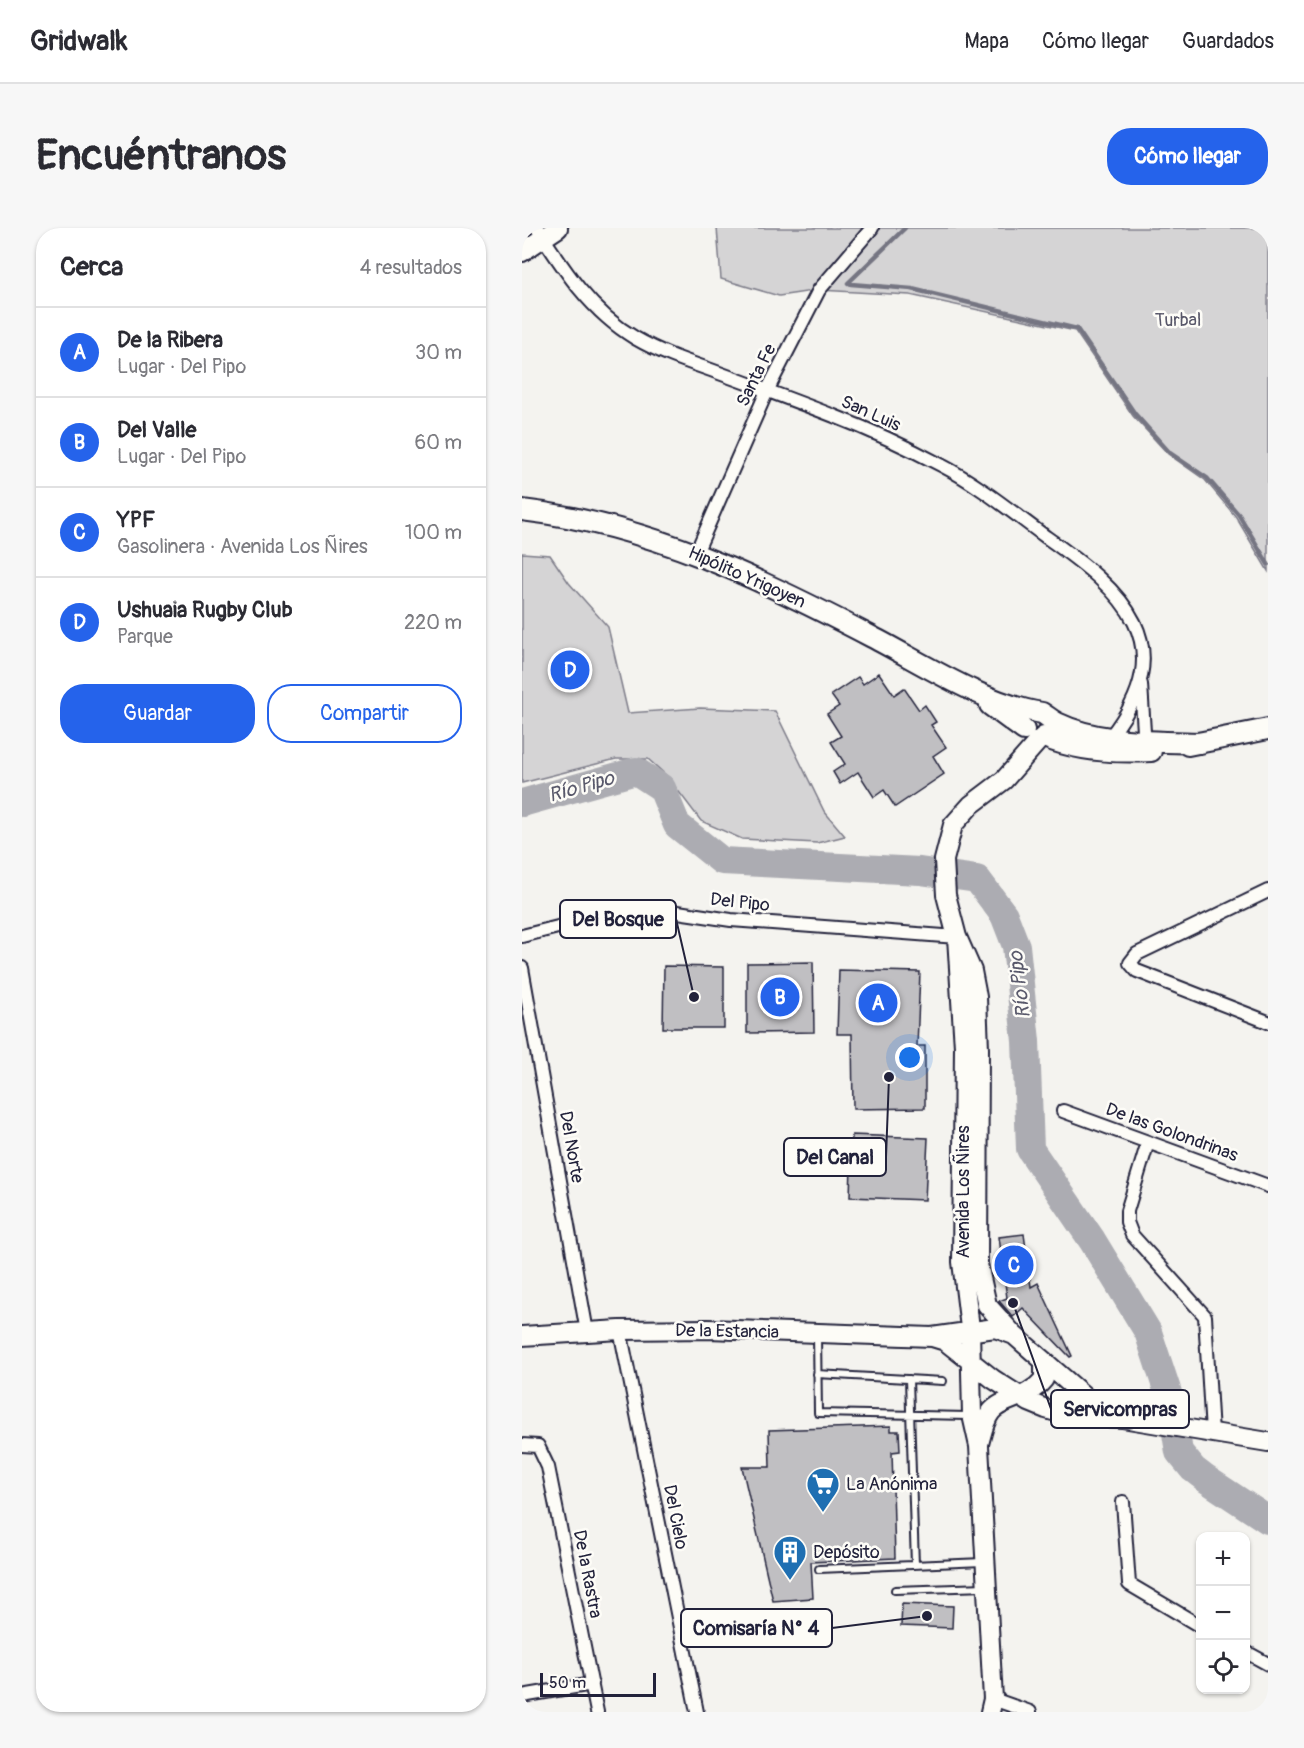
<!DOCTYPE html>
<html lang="es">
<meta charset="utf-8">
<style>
body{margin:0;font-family:Pangolin,sans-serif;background:#f7f7f7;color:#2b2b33}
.controls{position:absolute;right:18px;bottom:18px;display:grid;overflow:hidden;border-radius:12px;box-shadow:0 2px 4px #0004}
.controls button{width:54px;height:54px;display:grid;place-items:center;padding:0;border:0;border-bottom:2px solid #e1e1e2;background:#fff;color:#2b2b33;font:30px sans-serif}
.scale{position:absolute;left:18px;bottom:15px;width:116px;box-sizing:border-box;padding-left:6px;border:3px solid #22223b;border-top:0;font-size:16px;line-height:21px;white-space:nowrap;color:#22223b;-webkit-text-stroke:4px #fdfcf7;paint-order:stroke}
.you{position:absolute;left:388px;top:830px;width:21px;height:21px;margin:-15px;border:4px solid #fff;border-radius:50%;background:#1a73e8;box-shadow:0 0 0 9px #1a73e833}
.badge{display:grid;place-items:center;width:39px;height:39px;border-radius:50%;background:#2563eb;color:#fff;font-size:20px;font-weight:700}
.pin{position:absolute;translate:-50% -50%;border:3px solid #fff;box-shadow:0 2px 6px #0006}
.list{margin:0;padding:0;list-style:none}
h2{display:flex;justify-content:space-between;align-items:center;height:78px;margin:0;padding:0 24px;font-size:26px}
h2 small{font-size:20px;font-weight:400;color:#7c7c81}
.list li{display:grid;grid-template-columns:39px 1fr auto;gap:18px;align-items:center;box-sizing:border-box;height:90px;padding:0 24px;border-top:2px solid #e1e1e2}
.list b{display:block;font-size:22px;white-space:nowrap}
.list p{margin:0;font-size:20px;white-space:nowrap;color:#7c7c81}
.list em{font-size:20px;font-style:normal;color:#7c7c81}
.actions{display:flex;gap:12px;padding:18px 24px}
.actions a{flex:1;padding:14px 0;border:2px solid #2563eb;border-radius:24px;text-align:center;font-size:21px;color:#2563eb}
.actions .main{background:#2563eb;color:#fff}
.icon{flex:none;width:33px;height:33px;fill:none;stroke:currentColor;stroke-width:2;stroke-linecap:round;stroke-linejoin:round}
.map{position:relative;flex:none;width:746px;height:1484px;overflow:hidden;border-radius:24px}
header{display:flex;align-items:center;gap:36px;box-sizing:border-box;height:84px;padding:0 30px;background:#fff;border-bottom:2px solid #e1e1e2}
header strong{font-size:28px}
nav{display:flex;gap:33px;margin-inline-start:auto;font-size:21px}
.intro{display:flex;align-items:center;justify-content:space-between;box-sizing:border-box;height:144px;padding:0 36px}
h1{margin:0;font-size:42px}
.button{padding:15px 27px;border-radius:24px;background:#2563eb;color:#fff;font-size:21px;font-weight:700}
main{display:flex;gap:36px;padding:0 36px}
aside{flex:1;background:#fff;border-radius:24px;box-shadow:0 2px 4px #0004}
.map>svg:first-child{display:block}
.green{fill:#d5d4d5;stroke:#7c7b88;stroke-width:1.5}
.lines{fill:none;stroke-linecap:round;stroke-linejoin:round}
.stream{stroke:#757582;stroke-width:4.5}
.river{stroke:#acacb2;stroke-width:28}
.building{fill:#c0bfc2;stroke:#22223b;stroke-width:1.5}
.lane-casing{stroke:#22223b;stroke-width:10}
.street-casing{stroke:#22223b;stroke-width:16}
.secondary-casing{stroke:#22223b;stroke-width:22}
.primary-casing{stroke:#22223b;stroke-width:24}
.lane{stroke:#fdfcf7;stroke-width:6}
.street{stroke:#fdfcf7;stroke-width:12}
.secondary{stroke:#fdfcf7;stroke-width:18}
.primary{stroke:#fdfcf7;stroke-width:20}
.labels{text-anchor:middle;stroke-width:5;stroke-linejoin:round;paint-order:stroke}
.park-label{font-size:18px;fill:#585769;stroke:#fdfcf7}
.street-label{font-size:18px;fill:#22223b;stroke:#fdfcf7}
.poi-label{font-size:18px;fill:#22223b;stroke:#fdfcf7;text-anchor:start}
.water-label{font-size:20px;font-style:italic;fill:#59596b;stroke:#fdfcf7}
.leader{fill:none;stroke:#22223b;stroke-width:2}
.callout-dot{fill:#22223b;stroke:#fdfcf7;stroke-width:2}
.callout{fill:#fdfcf7;stroke:#22223b;stroke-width:2}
.callout-label{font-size:20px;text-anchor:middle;font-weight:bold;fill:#22223b}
</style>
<header>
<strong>Gridwalk</strong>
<nav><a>Mapa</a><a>Cómo llegar</a><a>Guardados</a></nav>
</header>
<div class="intro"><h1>Encuéntranos</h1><a class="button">Cómo llegar</a></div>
<main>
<aside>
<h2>Cerca<small>4 resultados</small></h2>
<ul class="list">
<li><span class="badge">A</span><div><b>De la Ribera</b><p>Lugar · Del Pipo</p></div><em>30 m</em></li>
<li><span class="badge">B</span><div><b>Del Valle</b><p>Lugar · Del Pipo</p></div><em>60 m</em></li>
<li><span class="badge">C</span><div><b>YPF</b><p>Gasolinera · Avenida Los Ñires</p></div><em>100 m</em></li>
<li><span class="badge">D</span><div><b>Ushuaia Rugby Club</b><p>Parque</p></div><em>220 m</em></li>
</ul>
<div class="actions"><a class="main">Guardar</a><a>Compartir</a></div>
</aside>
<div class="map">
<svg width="746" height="1484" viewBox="0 0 746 1484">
<rect width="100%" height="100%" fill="#f4f3ef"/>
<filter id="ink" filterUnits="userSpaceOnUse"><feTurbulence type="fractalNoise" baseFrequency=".0167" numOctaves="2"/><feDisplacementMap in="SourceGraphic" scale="12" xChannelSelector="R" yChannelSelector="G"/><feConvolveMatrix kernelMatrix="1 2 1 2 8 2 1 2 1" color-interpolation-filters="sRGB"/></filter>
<g filter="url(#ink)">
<!-- green -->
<path class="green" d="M195 0H746V343L714 289 683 252 646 226 611 188 553 103 388 67 297 62 257 68 199 51Z
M0 325 28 327 47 355 86 399 106 485 178 480 253 483 302 583 323 608 295 615 220 611 179 593 145 548 126 531H94L0 555Z"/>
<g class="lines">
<!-- stream -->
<path class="stream" d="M326 55 383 0
M329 56 390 61 555 101 613 186 648 225 685 250 717 287 746 336"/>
<!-- river -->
<path class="river" d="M0 575 114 543 140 560 155 597 200 633 398 643 455 651 482 687 494 718 504 813 508 921 570 1012 626 1104 649 1174 657 1224 671 1241 684 1251 746 1292"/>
</g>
<!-- building -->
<path class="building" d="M357 445 372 467 382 460 397 482 403 477 414 494 409 497 424 519 411 528 422 546 373 579 362 562 352 569 336 544 318 556 311 544 323 536 309 514 319 508 305 486 317 478 309 467 336 449 341 456Z
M291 734 292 804 225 805V735Z
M142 738 202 739V800H141Z
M317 742 398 744 395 818H403V880L331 881 330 806H315Z
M330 907 406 910 403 972 328 969Z
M502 1006 509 1059 516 1055 550 1128 548 1129 501 1080 491 1089 477 1073 485 1070 477 1009Z
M369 1198V1203H377L378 1223 370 1224 373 1330 289 1334 291 1370 251 1373 220 1239H248L247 1202Z
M380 1376 431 1378 430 1400 379 1398Z"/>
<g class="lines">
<defs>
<path id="lane" d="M295 1106 296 1185 447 1188
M295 1146 421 1153
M387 1151 393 1337
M297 1341 461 1334
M373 1362 464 1359"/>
<path id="street" d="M15 0C42 42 69 84 113 110 137 124 163 133 189 142 230 157 271 172 312 188 348 202 385 219 419 237 456 256 490 284 524 309 601 363 661 416 588 509
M174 325 245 163 297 62 350 0
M619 456 623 520
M746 663 615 726 608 735 615 743 746 794
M0 708 108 681 129 680 209 692 435 709
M0 740 65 1104
M541 883 746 958
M626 914 605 983V994L610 1007 683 1088 690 1205
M98 1102 175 1484
M0 1217 16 1218 26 1239 75 1484
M601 1274 607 1356 678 1398
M724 1424 746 1436
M0 1468 70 1456
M471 1471 508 1484"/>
<path id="secondary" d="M0 24 36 0
M435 709 442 819 440 1034 448 1100 450 1187 457 1218 471 1471 468 1484
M492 1107 465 1077 456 1036 457 821 455 769 450 743 435 709 424 667 422 632 431 597 449 577 482 552 518 511
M0 1108 98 1102 186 1101 410 1109 473 1100 492 1107 569 1174 600 1190
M410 1109 423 1113 471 1151 507 1174 524 1181 545 1187 600 1190 746 1214
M457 1216C460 1205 462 1193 469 1184 481 1169 504 1173 522 1151V1133"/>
<path id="primary" d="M0 282C128 297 237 350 350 409 402 436 462 476 520 485 525 488 529 492 535 495 578 516 632 513 679 515
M468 477 502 502
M522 509C555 523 593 525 629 523
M666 517 746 501"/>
</defs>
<!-- lane casing -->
<use href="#lane" class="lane-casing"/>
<!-- street casing -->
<use href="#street" class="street-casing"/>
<!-- secondary casing -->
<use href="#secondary" class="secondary-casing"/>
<!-- primary casing -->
<use href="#primary" class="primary-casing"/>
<!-- lane -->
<use href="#lane" class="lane"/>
<!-- street -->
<use href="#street" class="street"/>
<!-- secondary -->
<use href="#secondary" class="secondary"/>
<!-- primary -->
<use href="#primary" class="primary"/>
</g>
</g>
<!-- icons -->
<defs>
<symbol id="supermarket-pin" viewBox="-11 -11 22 30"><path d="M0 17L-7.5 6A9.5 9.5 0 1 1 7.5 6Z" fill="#1f6fb2" stroke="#fdfcf7"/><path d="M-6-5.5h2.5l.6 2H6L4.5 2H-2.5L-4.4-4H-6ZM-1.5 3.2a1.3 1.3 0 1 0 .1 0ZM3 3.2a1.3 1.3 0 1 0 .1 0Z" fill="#fff"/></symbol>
<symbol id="building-pin" viewBox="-11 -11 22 30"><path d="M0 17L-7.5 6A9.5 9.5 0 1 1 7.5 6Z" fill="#1f6fb2" stroke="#fdfcf7"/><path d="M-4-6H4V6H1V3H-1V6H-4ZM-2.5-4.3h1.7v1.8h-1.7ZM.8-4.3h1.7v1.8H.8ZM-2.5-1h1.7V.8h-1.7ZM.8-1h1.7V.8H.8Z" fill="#fff"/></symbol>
</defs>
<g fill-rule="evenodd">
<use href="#supermarket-pin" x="282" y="1237" width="38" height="52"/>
<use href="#building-pin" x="249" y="1305" width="38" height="52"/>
</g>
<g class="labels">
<!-- park labels -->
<g class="park-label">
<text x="656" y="98">Turbal</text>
</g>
<!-- street labels -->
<g class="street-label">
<text transform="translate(234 147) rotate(-64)" y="6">Santa Fe</text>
<text transform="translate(349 185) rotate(24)" y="6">San Luis</text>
<text transform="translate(225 349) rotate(24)" y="6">Hipólito Yrigoyen</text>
<text transform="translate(218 674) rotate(6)" y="6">Del Pipo</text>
<text transform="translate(650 904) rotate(20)" y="6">De las Golondrinas</text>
<text transform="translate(50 919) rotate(80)" y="6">Del Norte</text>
<text transform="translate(441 964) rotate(-90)" y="6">Avenida Los Ñires</text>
<text transform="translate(205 1103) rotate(1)" y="6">De la Estancia</text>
<text transform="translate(154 1289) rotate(79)" y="6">Del Cielo</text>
<text transform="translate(66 1346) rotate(79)" y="6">De la Rastra</text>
</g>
<!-- poi labels -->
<g class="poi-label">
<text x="324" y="1262">La Anónima</text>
<text x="291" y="1330">Depósito</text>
</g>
<!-- water labels -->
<g class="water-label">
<text transform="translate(59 558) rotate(-16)" y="7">Río Pipo</text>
<text transform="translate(497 757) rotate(-97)" y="7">Río Pipo</text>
</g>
</g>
<!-- callouts -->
<path class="leader" d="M172 769L154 691M367 849L364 929M491 1075L529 1181M405 1388L310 1400"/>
<g class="callout-dot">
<circle cx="172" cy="769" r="6"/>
<circle cx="367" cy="849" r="6"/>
<circle cx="491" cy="1075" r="6"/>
<circle cx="405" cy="1388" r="6"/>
</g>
<g class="callout">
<rect x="38" y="672" width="116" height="38" rx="6"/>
<rect x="262" y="910" width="102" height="38" rx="6"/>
<rect x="529" y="1162" width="138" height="38" rx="6"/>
<rect x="159" y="1381" width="151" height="38" rx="6"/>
</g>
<g class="callout-label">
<text x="96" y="698">Del Bosque</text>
<text x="313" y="936">Del Canal</text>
<text x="598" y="1188">Servicompras</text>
<text x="234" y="1407">Comisaría N° 4</text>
</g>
</svg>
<div class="controls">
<button>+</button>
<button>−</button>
<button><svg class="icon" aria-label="locate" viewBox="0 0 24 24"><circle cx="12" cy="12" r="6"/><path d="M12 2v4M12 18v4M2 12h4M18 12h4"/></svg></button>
</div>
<div class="scale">50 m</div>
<div class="you"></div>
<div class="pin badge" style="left:356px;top:775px">A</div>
<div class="pin badge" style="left:258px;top:769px">B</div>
<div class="pin badge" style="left:492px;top:1037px">C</div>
<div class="pin badge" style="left:48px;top:442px">D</div>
</div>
</main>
